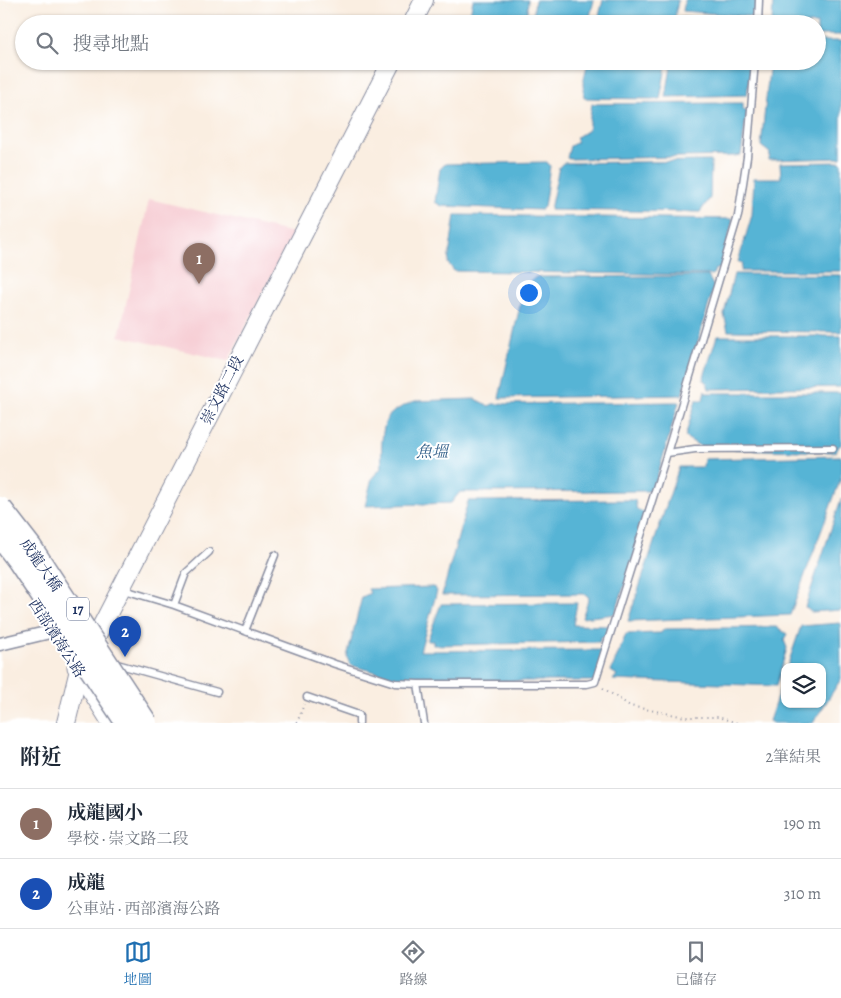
<!DOCTYPE html>
<html lang="zh-TW">
<meta charset="utf-8">
<style>
body{margin:0;font-family:Alegreya,"Noto Serif TC",serif;background:#f6f6f7;color:#1f2937}
.controls{position:absolute;right:15px;bottom:15px;display:grid;overflow:hidden;border-radius:10px;box-shadow:0 1px 4px #0004}
.controls button{width:45px;height:45px;display:grid;place-items:center;padding:0;border:0;border-bottom:1px solid #e0e1e3;background:#fff;color:#1f2937;font:25px sans-serif}
.you{position:absolute;left:528px;top:292px;width:18px;height:18px;margin:-12px;border:4px solid #fff;border-radius:50%;background:#1a73e8;box-shadow:0 0 0 8px #1a73e833}
.badge{display:grid;place-items:center;width:32px;height:32px;border-radius:50%;background:#1f6fb2;color:#fff;font-size:16px;font-weight:700}
.pin{position:absolute;translate:-50% -41px;filter:drop-shadow(0 1px 2px #0008)}
.pin::after{content:'';position:absolute;top:26px;width:18px;height:15px;background:inherit;clip-path:polygon(0 0,100% 0,50% 100%)}
.list{margin:0;padding:0;list-style:none}
h2{display:flex;justify-content:space-between;align-items:center;height:65px;margin:0;padding:0 20px;font-size:21px}
h2 small{font-size:16px;font-weight:400;color:#747a83}
.list li{display:grid;grid-template-columns:32px 1fr auto;gap:15px;align-items:center;box-sizing:border-box;height:70px;padding:0 20px;border-top:1px solid #e0e1e3}
.list b{display:block;font-size:19px;white-space:nowrap}
.list p{margin:0;font-size:16px;white-space:nowrap;color:#747a83}
.list em{font-size:16px;font-style:normal;color:#747a83}
.icon{flex:none;width:28px;height:28px;fill:none;stroke:currentColor;stroke-width:2;stroke-linecap:round;stroke-linejoin:round}
.map{position:relative;flex:none;width:841px;height:723px;overflow:hidden}
.search{position:absolute;background:#fff;box-shadow:0 1px 4px #0004;left:15px;right:15px;top:15px;height:55px;display:flex;align-items:center;gap:12px;box-sizing:border-box;padding:0 18px;border-radius:28px;color:#747a83;font-size:19px}
.sheet{height:205px;background:#fff}
nav{display:flex;justify-content:space-around;align-items:center;box-sizing:border-box;height:70px;border-top:1px solid #e0e1e3;background:#fff;font-size:14px;color:#747a83}
nav a{display:grid;justify-items:center;gap:2px}
nav .on{color:#1f6fb2}
.map>svg:first-child{display:block}
.built{fill:#f7cfd5}
.water{fill:#56b4d5;stroke:#38729a}
.lines{fill:none;stroke-linecap:round;stroke-linejoin:round}
.lane-casing{stroke:#8a8ea0;stroke-width:9}
.street-casing{stroke:#8a8ea0;stroke-width:15}
.secondary-casing{stroke:#8a8ea0;stroke-width:20}
.primary-casing{stroke:#8a8ea0;stroke-width:21}
.path{stroke:#8a8ea0;stroke-width:2;stroke-dasharray:1 4;stroke-linecap:butt}
.lane{stroke:#fff;stroke-width:6}
.street{stroke:#fff;stroke-width:12}
.secondary{stroke:#fff;stroke-width:18}
.primary{stroke:#fff;stroke-width:19}
.highway-bridge-casing{stroke:#8a8ea0;stroke-width:25;stroke-linecap:butt}
.highway-bridge{stroke:#fff;stroke-width:22}
.labels{text-anchor:middle;stroke-width:4;stroke-linejoin:round;paint-order:stroke}
.shield{fill:#fff;stroke:#5f6d8e;stroke-width:1}
.shield-label{font-size:14px;font-weight:bold;fill:#1b2f5e}
.street-label{font-size:15px;fill:#1b2f5e;stroke:#fff}
.water-label{font-size:16px;font-style:italic;fill:#305e88;stroke:#fff}
</style>
<div class="map">
<svg width="841" height="723" viewBox="0 0 841 723">
<rect width="100%" height="100%" fill="#fff"/>
<filter id="ink" filterUnits="userSpaceOnUse"><feTurbulence type="fractalNoise" baseFrequency=".02" numOctaves="2"/><feDisplacementMap in="SourceGraphic" scale="10" xChannelSelector="R" yChannelSelector="G"/><feConvolveMatrix kernelMatrix="1 2 1 2 8 2 1 2 1" color-interpolation-filters="sRGB"/></filter>
<filter id="wash" filterUnits="userSpaceOnUse"><feTurbulence type="fractalNoise" baseFrequency=".0096" numOctaves="4" result="noise"/><feDisplacementMap in="SourceGraphic" scale="20" xChannelSelector="R" yChannelSelector="G"/><feGaussianBlur stdDeviation="1.12" result="paint"/><feColorMatrix in="noise" values="0 0 0 0 0 0 0 0 0 0 0 0 0 0 0 0 0 1.4 0 .05"/><feComposite in="paint" operator="in"/></filter>
<g filter="url(#wash)">
<rect width="100%" height="100%" fill="#faeee1"/>
<!-- built -->
<path class="built" d="M149 199 293 233 228 361 119 336Z"/>
<!-- water -->
<path class="water" d="M473 0H528L526 24H468Z
M535 0H594L588 24H532Z
M603 0H678L674 24H597Z
M685 0H757L756 17 683 11Z
M773 0H841V35H817V24H772Z
M680 17 755 23 679 24Z
M817 41H841V158L769 160 770 153 761 146 770 61H817Z
M588 61H667L660 99 584 98 583 83Z
M672 61H751L747 95 666 97Z
M743 103V110H747L741 155 734 156 569 159 567 158 570 146 576 143 577 137 588 130 592 104Z
M711 161 710 198 700 212 550 210 559 167 563 163Z
M547 162 550 166 544 207 541 210 442 206 435 202 440 169 445 164Z
M841 162V271H741L742 263 738 262 752 215 754 178H781L780 163Z
M455 215 733 219 721 268 714 270V273L711 275 454 271 448 263Z
M734 274 841 275V332L728 331 724 314Z
M708 276 714 287 682 395 499 398 522 297 527 284 536 277Z
M717 336H841V387L709 389 707 382 703 380Z
M705 390V393H841V445L839 446 836 452 703 448 685 437 696 400H703Z
M475 399 489 406 493 404 679 402 653 491 460 492 451 503 365 506 372 478 382 467C381 456 381 426 388 417 392 411 409 403 415 401Z
M841 456V478L790 615 628 621 679 467H703L704 459Z
M841 499V610L811 612 805 607Z
M635 500 637 510 648 513 615 614 582 618 589 597 583 594 442 595 468 501Z
M434 587 437 591 420 651 604 650 596 681H402L390 676 350 665 347 657 362 597 370 593 368 589Z
M577 603 573 625 611 626 609 638 600 637V642L433 645V641H427L441 604Z
M840 623 841 679 813 723H773L769 721 785 674V704H822V667H787L801 626Z
M777 627 787 634 784 640 787 648 776 686 613 680 617 675 611 671 626 634 661 633 664 629Z"/>
</g>
<g filter="url(#ink)">
<g class="lines">
<defs>
<path id="lane" d="M758 24 759 0
M667 453 695 449 833 448
M121 589 174 605 335 664 395 683 418 684 424 723
M174 605 186 573 209 552
M245 631 275 555
M117 664 217 692
M418 684H587L595 682 667 453 738 216 747 157 755 61
M307 697 359 715V723"/>
<path id="street" d="M0 644 54 631 67 626"/>
<path id="secondary" d="M412 24 424 0
M66 723 79 670 392 61"/>
<path id="primary" d="M77 667 112 723"/>
</defs>
<!-- lane casing -->
<use href="#lane" class="lane-casing"/>
<!-- street casing -->
<use href="#street" class="street-casing"/>
<!-- secondary casing -->
<use href="#secondary" class="secondary-casing"/>
<!-- primary casing -->
<use href="#primary" class="primary-casing"/>
<!-- path -->
<path class="path" d="M603 688 630 706 685 717H718L737 723
M297 723 304 704"/>
<!-- lane -->
<use href="#lane" class="lane"/>
<!-- street -->
<use href="#street" class="street"/>
<!-- secondary -->
<use href="#secondary" class="secondary"/>
<!-- primary -->
<use href="#primary" class="primary"/>
<defs>
<path id="highway-bridge" d="M0 508 31 548 146 723
M0 536 19 561 127 723"/>
</defs>
<!-- highway-bridge casing -->
<use href="#highway-bridge" class="highway-bridge-casing"/>
<!-- highway-bridge -->
<use href="#highway-bridge" class="highway-bridge"/>
</g>
</g>
<g class="labels">
<!-- shield labels -->
<rect class="shield" x="67" y="597.5" width="22" height="23" rx="4"/>
<g class="shield-label">
<text x="78" y="614">17</text>
</g>
<!-- street labels -->
<g class="street-label">
<text transform="translate(222 390) rotate(-63)" y="5">崇文路二段</text>
<text transform="translate(41 565) rotate(55)" y="5">成龍大橋</text>
<text transform="translate(57 638) rotate(57)" y="5">西部濱海公路</text>
</g>
<!-- water labels -->
<g class="water-label">
<text x="432" y="457">魚塭</text>
</g>
</g>
</svg>
<div class="controls">
<button><svg class="icon" aria-label="layers" viewBox="0 0 24 24"><path d="M12 4l9 5-9 5-9-5zM3 14l9 5 9-5"/></svg></button>
</div>
<div class="you"></div>
<div class="pin badge" style="left:199px;top:284px;background:#8d6e63">1</div>
<div class="pin badge" style="left:125px;top:657px;background:#1a4fb4">2</div>
<div class="search"><svg class="icon" aria-label="search" viewBox="0 0 24 24"><circle cx="10" cy="10" r="6"/><path d="M15 15l6 6"/></svg>搜尋地點</div>
</div>
<section class="sheet">
<h2>附近<small>2筆結果</small></h2>
<ul class="list">
<li><span class="badge" style="background:#8d6e63">1</span><div><b>成龍國小</b><p>學校 · 崇文路二段</p></div><em>190 m</em></li>
<li><span class="badge" style="background:#1a4fb4">2</span><div><b>成龍</b><p>公車站 · 西部濱海公路</p></div><em>310 m</em></li>
</ul>
</section>
<nav>
<a class="on"><svg class="icon" aria-label="map" viewBox="0 0 24 24"><path d="M3 6l6-2 6 2 6-2v14l-6 2-6-2-6 2zM9 4v14M15 6v14"/></svg>地圖</a>
<a><svg class="icon" aria-label="directions" viewBox="0 0 24 24"><path d="M12 3l9 9-9 9-9-9zM9 14v-3h6M13 9l2 2-2 2"/></svg>路線</a>
<a><svg class="icon" aria-label="saved" viewBox="0 0 24 24"><path d="M7 4h10v16l-5-4-5 4z"/></svg>已儲存</a>
</nav>
